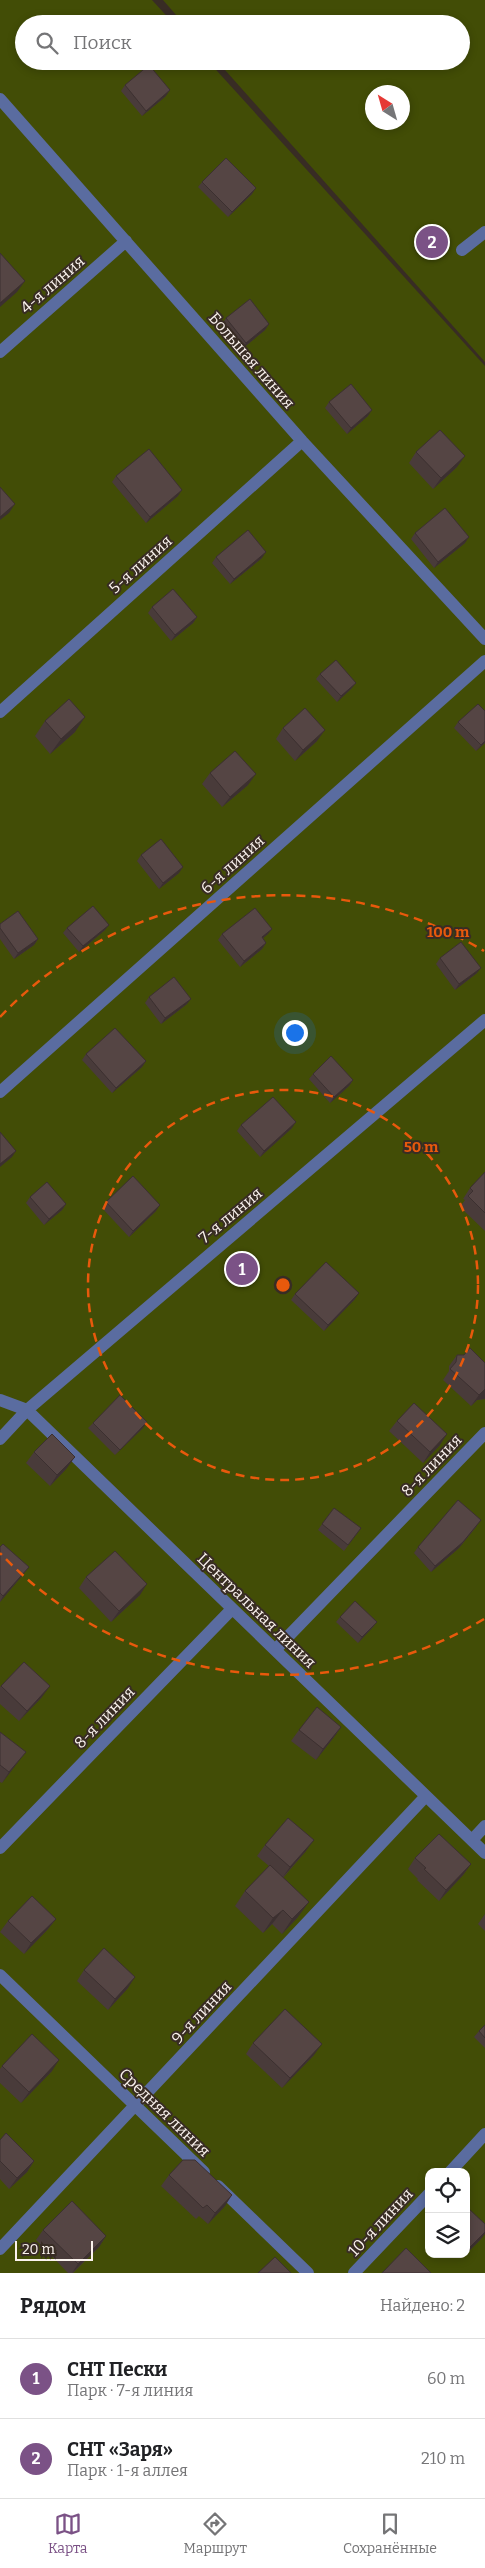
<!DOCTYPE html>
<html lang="ru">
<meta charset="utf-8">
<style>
body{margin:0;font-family:Bitter,serif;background:#f6f6f6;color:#202124}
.controls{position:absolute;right:15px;bottom:15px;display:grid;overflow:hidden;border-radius:10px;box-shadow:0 2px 8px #0003}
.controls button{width:45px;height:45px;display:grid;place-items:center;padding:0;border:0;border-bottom:1px solid #e0e0e0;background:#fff;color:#202124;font:25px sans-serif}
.compass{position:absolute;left:365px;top:85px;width:45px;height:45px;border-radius:50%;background:#fff;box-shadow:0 2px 8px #0003;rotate:323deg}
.scale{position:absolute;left:15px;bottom:12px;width:78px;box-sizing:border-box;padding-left:5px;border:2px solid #faf2ed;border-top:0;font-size:14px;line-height:18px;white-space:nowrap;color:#faf2ed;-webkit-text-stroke:4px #382c24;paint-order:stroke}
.you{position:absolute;left:294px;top:1032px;width:18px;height:18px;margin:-12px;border:4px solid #fff;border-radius:50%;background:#1a73e8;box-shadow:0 0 0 8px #1a73e833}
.badge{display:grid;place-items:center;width:32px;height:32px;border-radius:50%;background:#7b5286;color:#fff;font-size:16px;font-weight:700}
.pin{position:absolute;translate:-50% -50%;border:2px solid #fff;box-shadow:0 1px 5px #0006}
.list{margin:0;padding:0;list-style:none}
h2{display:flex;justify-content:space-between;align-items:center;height:65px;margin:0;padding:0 20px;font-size:21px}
h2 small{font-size:16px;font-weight:400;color:#757577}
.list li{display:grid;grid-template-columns:32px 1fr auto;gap:15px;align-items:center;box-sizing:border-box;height:80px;padding:0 20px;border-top:1px solid #e0e0e0}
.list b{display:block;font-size:19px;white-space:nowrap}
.list p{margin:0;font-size:16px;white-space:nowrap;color:#757577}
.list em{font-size:16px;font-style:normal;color:#757577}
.icon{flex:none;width:28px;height:28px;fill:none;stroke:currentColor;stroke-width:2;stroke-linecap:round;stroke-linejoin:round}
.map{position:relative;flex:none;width:485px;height:2273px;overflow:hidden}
.search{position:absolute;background:#fff;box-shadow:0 2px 8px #0003;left:15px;right:15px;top:15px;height:55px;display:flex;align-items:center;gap:12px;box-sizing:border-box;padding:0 18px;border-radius:28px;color:#757577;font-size:19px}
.sheet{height:225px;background:#fff}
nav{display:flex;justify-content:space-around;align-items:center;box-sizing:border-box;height:70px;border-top:1px solid #e0e0e0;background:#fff;font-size:14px;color:#757577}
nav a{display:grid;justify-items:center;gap:2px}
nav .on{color:#7b5286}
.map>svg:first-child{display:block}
.green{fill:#424d06;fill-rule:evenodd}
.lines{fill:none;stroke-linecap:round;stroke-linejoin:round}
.street{stroke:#5a6ca0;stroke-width:12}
.wall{fill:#493b3a}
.shaded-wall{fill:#3c3030}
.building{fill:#554544;stroke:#3c3030}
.ring{fill:none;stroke:#e8590c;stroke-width:2.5;stroke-dasharray:9 6}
.labels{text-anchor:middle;stroke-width:4;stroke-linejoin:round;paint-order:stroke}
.street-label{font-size:16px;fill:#faf2ed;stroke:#382c24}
.centre{fill:#e8590c;stroke:#382c24;stroke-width:2.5}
.ring-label{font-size:15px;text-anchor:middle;font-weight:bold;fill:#e8590c;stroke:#382c24;stroke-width:4;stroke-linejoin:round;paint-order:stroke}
</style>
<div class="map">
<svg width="485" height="2273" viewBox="0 0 485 2273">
<rect width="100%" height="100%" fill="#382c24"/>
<!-- green -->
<path class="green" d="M0 0H152L174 24H24V61H208L485 366V2273H0ZM429 2172H466V2254H429Z
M163 0H485V362L217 61H461V24H184ZM372 92H402V122H372Z"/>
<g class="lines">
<!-- street -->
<path class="street" d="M0 99 302 441 485 639
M462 250 485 232
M0 352 126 241
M0 712 302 441
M0 1092 485 661
M0 1400 27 1410 485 1853
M0 1439 27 1410 485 1020
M275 1650 485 1433
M472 1840 485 1826
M0 1848 232 1609
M0 1975 204 2172
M450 2172 485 2134
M218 2186 308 2273
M0 2249 426 1796
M354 2273 429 2194"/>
</g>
<!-- wall -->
<path class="wall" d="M125 85 166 96 142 116 121 91Z
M202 182 252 194 228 217 198 187Z
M226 318 269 324 265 330 242 349 222 324Z
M329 402 368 416 347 434 325 408Z
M416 452 457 467 433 489 409 463Z
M116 476 178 496 146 523 112 482Z
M415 533 465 543 434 568 411 539Z
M216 557 262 558 230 584 212 563Z
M152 607 197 617 193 623 171 641 148 613Z
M320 674 352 688 337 702 316 679Z
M485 711V743L476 751 454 728 458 722Z
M45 721 75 732 50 754 35 736Z
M283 728 317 741 295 761 276 739Z
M210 773 248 785 222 807 202 784Z
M141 855 179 873 159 889 137 861Z
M0 924 38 939 34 945 14 959 0 939Z
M67 928 105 930 79 952 63 933Z
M222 934H268L263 938 266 943 262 949 240 967 218 940Z
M440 958 477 973 455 990 436 964Z
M149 997 187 1004 161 1024 145 1003Z
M86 1054 146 1061 142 1067 112 1093 82 1060Z
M313 1074 353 1080 349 1086 330 1103 309 1079Z
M241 1125 292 1128 260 1157 237 1131Z
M485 1172V1231L460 1207 465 1200 463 1199 470 1188Z
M30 1197 66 1204 62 1210 44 1225 26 1203Z
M106 1202 156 1211 129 1237 102 1208Z
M295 1294 355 1299 324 1331 291 1300Z
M457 1355 485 1363V1399L477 1400 471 1406 443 1380 449 1371V1366Z
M397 1421 440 1445 423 1463 389 1431Z
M93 1423 143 1428 115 1455 88 1428Z
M34 1452 67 1468 50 1486 26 1463Z
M322 1524 361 1528 344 1551 318 1530Z
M477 1526 459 1548 431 1572 414 1553 418 1547Z
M0 1547 29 1567 21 1577 0 1602Z
M86 1577 140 1595 111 1622 79 1588Z
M340 1617 377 1622 373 1627 358 1643 336 1622Z
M24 1662 42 1697 19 1721 0 1704V1687Z
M341 1727 334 1737 316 1760 291 1741 299 1730Z
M0 1732 18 1762 2 1783 0 1782Z
M265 1845 306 1851 283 1878 298 1917 282 1934 272 1924 263 1933 235 1906 245 1891 269 1866 257 1856Z
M415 1858 471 1864 463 1875 439 1901 417 1880 418 1879 408 1869Z
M485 1914V1931L478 1924Z
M56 1919 48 1929 24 1954 0 1932 8 1921Z
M84 1970 128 1988 108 2010 77 1981Z
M485 2025V2048L474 2037 479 2031Z
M253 2043 314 2055 282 2088 246 2054Z
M2 2066 52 2071 21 2103 0 2083V2069Z
M0 2140 34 2161 27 2172 9 2189 0 2179Z
M169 2175 225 2206 208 2224 199 2216 196 2219 161 2186Z
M466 2209 481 2239 466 2254Z
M43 2230 106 2236 99 2247 73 2273H68L36 2240Z
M459 2254H466L462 2258Z"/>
<!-- shaded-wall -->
<path class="shaded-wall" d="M170 90 166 96 142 116 146 111Z
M256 188 252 194 228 217 232 212Z
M25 281 17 292 0 307V303Z
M269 324 265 330 242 349 246 343Z
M372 410 368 416 347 434 351 428Z
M465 456 457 467 433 489 441 478Z
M182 490 178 496 146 523 150 517Z
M15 504 9 513 0 520V517Z
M469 537 465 543 434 568 438 562Z
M266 552 262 558 230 584 234 579Z
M197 617 193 623 171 641 175 635Z
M356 683 352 688 337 702 341 696Z
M85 717 75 732 50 754 61 739Z
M325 730 317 741 295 761 303 750Z
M485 741V743L476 751 481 745Z
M256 774 248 785 222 807 230 797Z
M183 867 179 873 159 889 163 883Z
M109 925 105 930 79 952 83 946Z
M272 929 268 934 258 942 262 937Z
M38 939 34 945 14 959 18 953Z
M266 943 262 949 240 967 244 961Z
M481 968 477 973 455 990 459 984Z
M191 999 187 1004 161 1024 165 1018Z
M146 1061 142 1067 112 1093 116 1088Z
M353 1080 349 1086 330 1103 334 1097Z
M296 1122 292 1128 260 1157 264 1151Z
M16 1151 12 1157 0 1167V1164Z
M66 1204 62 1210 44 1225 49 1219Z
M160 1205 156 1211 129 1237 133 1231Z
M359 1293 355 1299 324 1331 328 1325Z
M485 1389V1399L477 1400 471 1406 479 1395Z
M147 1422 143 1428 115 1455 120 1450Z
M447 1434 440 1445 423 1463 430 1452Z
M75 1457 67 1468 50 1486 57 1475Z
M481 1520 459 1548 431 1572 435 1566Z
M29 1567 21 1577 0 1602 3 1596Z
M147 1584 140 1595 111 1622 119 1611Z
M377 1622 373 1627 358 1643 362 1637Z
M50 1686 42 1697 19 1721 27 1711Z
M341 1727 334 1737 316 1760 323 1749Z
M26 1752 18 1762 2 1783 9 1772Z
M314 1840 306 1851 282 1878 290 1867Z
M471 1864 463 1875 439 1901 446 1890Z
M309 1902 298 1917 282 1934 292 1919Z
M283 1910 272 1924 263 1933 273 1918Z
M56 1919 48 1929 24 1954 31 1943Z
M135 1977 128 1988 108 2010 115 1999Z
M322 2044 314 2055 282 2088 290 2078Z
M59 2060 52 2071 21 2103 29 2092Z
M34 2161 27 2172 9 2189 17 2178Z
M232 2195 225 2206 208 2224 215 2213Z
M485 2232V2234L481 2239 466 2254V2253L470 2247Z
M106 2236 99 2247 72 2273 78 2264Z"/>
<!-- building -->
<path class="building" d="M149 65 170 90 146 111 125 85Z
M226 158 256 188 232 212 202 182Z
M0 253 25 281 0 303Z
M250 299 269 324 246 343 226 318Z
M351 384 372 410 351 428 329 402Z
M440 430 465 456 441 478 416 452Z
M149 449 182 490 150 517 116 476Z
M0 487 15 504 0 517Z
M445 508 469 537 438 562 415 533Z
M248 530 266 552 234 579 216 557Z
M173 589 197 617 175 635 152 607Z
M336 660 356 683 341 696 320 674Z
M69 699 85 717 61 739 45 721Z
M478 704 485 711V741L481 745 458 722Z
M305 708 325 730 303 750 283 728Z
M235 751 256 774 230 797 210 773Z
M161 839 183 867 163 883 141 855Z
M93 906 109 925 83 946 67 928Z
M255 908 272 929 262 937 266 943 244 961 222 934Z
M18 911 38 939 18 953 0 928V924Z
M461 942 481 968 459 984 440 958Z
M174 977 191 999 165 1018 149 997Z
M115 1028 146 1061 116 1088 86 1054Z
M331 1056 353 1080 334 1097 313 1074Z
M273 1097 296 1122 264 1151 241 1125Z
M0 1132 16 1151 0 1164Z
M485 1172V1213L468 1196 473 1191 470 1188Z
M133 1176 160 1205 133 1231 106 1202Z
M47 1182 66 1204 49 1219 30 1197Z
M326 1262 359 1293 328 1325 295 1294Z
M470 1348 485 1363V1389L479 1395 450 1369 456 1362 457 1355H464Z
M120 1395 147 1422 120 1450 93 1423Z
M414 1403 447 1434 430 1452 397 1421Z
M52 1434 75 1457 57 1475 34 1452Z
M458 1500 481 1520 463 1542 435 1566 418 1547Z
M334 1508 361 1528 348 1545 322 1524Z
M3 1544 29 1567 3 1596 0 1593V1547Z
M115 1551 147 1584 119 1611 86 1577Z
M355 1601 377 1622 362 1637 340 1617Z
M24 1662 50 1686 27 1711 1 1686Z
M317 1707 341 1727 323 1749 299 1730Z
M0 1732 26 1752 9 1772 0 1765Z
M288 1818 314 1840 290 1867 265 1845Z
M439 1834 471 1864 446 1890 424 1869 426 1868 415 1858Z
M270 1865 309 1902 292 1919 283 1910 273 1918 245 1891Z
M32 1896 56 1919 31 1943 8 1921Z
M104 1948 135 1977 115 1999 84 1970Z
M285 2009 322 2044 290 2078 253 2043Z
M485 2025V2038L479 2031Z
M32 2034 59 2060 29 2092 2 2066Z
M6 2133 34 2161 17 2178 0 2161V2140Z
M183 2160H195L232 2195 215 2213 207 2205 203 2208 169 2175Z
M72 2201 106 2236 78 2264 43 2230Z
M468 2208 485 2224V2232L470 2247 466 2243V2209Z
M406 2248 431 2273H382Z
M275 2257 291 2273H258Z"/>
<!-- distance rings -->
<g class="ring">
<circle cx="283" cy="1285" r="195"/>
<path d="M484 1619A390 390 0 0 1 0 1553M0 1017A390 390 0 0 1 484 951"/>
</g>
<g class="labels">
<!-- street labels -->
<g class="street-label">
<text transform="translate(52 284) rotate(-41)" y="6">4-я линия</text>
<text transform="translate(252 360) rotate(49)" y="6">Большая линия</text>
<text transform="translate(140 564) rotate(-42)" y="6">5-я линия</text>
<text transform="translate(232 864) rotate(-42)" y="6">6-я линия</text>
<text transform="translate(230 1215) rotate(-40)" y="6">7-я линия</text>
<text transform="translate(431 1465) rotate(-46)" y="6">8-я линия</text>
<text transform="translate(257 1610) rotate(44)" y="6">Центральная линия</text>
<text transform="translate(104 1717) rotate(-46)" y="6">8-я линия</text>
<text transform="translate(201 2012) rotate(-47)" y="6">9-я линия</text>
<text transform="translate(165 2112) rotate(44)" y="6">Средняя линия</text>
<text transform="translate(380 2222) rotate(-47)" y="6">10-я линия</text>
</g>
</g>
<circle cx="283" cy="1285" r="8" class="centre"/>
<g class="ring-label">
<text x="448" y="937">100 m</text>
<text x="421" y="1152">50 m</text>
</g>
</svg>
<div class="controls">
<button><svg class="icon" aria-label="locate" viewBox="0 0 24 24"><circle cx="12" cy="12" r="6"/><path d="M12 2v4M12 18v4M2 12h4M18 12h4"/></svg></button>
<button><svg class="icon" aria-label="layers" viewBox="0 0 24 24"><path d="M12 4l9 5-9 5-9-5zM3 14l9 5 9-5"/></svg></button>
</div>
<svg class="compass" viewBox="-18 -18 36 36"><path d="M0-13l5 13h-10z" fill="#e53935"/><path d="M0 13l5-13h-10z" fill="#757577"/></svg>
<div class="scale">20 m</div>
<div class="you"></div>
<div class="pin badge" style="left:242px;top:1269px">1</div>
<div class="pin badge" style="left:432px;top:242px">2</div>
<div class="search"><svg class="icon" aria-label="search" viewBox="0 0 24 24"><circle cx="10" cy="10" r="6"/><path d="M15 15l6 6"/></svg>Поиск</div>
</div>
<section class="sheet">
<h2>Рядом<small>Найдено: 2</small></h2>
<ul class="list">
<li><span class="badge">1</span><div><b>СНТ Пески</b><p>Парк · 7-я линия</p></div><em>60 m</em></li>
<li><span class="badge">2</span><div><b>СНТ «Заря»</b><p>Парк · 1-я аллея</p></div><em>210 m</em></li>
</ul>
</section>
<nav>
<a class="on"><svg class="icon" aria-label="map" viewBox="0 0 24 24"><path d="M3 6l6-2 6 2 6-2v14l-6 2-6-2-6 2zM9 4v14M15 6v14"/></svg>Карта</a>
<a><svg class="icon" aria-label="directions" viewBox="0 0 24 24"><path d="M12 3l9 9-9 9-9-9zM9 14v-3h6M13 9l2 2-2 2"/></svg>Маршрут</a>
<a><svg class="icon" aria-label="saved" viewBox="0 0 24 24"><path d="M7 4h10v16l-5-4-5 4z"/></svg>Сохранённые</a>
</nav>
